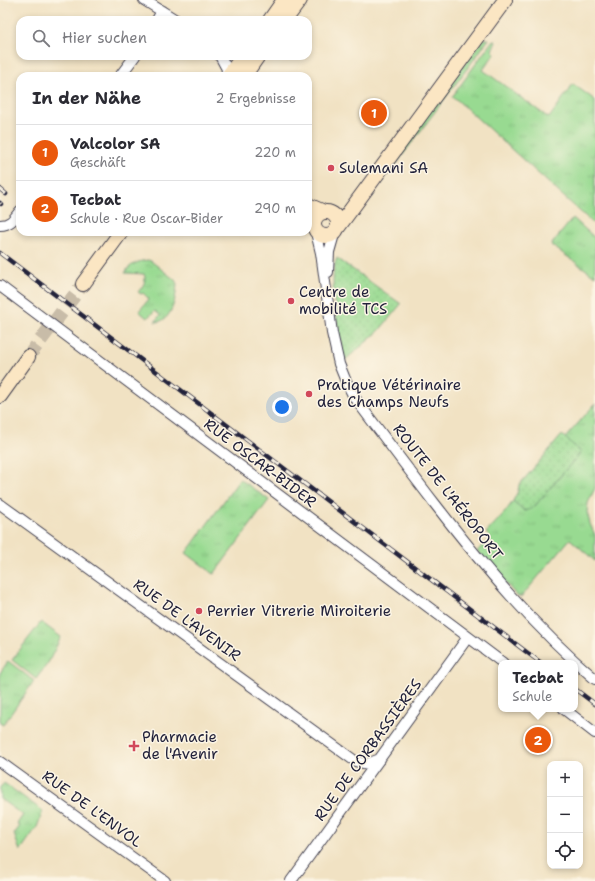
<!DOCTYPE html>
<html lang="de">
<meta charset="utf-8">
<style>
body{margin:0;font-family:"Shantell Sans",sans-serif;background:#f2f2f3;color:#2b2b33}
.controls{position:absolute;right:12px;bottom:12px;display:grid;overflow:hidden;border-radius:8px;box-shadow:0 2px 6px #0003}
.controls button{width:36px;height:36px;display:grid;place-items:center;padding:0;border:0;border-bottom:1px solid #e1e1e2;background:#fff;color:#2b2b33;font:20px sans-serif}
.you{position:absolute;left:282px;top:407px;width:14px;height:14px;margin:-10px;border:3px solid #fff;border-radius:50%;background:#1a73e8;box-shadow:0 0 0 6px #1a73e833}
.badge{display:grid;place-items:center;width:26px;height:26px;border-radius:50%;background:#ea580c;color:#fff;font-size:13px;font-weight:700}
.pin{position:absolute;translate:-50% -50%;border:2px solid #fff;box-shadow:0 1px 4px #0006}
.popup{position:absolute;left:498px;top:660px;width:80px;height:52px;box-sizing:border-box;display:grid;place-content:center;border-radius:8px;background:#fff;filter:drop-shadow(0 1px 3px #0005);font-size:13px;white-space:nowrap;color:#7c7c81}
.popup b{font-size:15px;color:#2b2b33}
.popup::after{content:'';position:absolute;left:50%;top:100%;margin-left:-8px;border:8px solid transparent;border-top-color:#fff}
.list{margin:0;padding:0;list-style:none}
h2{display:flex;justify-content:space-between;align-items:center;height:52px;margin:0;padding:0 16px;font-size:17px}
h2 small{font-size:13px;font-weight:400;color:#7c7c81}
.list li{display:grid;grid-template-columns:26px 1fr auto;gap:12px;align-items:center;box-sizing:border-box;height:56px;padding:0 16px;border-top:1px solid #e1e1e2}
.list b{display:block;font-size:15px;white-space:nowrap}
.list p{margin:0;font-size:13px;white-space:nowrap;color:#7c7c81}
.list em{font-size:13px;font-style:normal;color:#7c7c81}
.icon{flex:none;width:22px;height:22px;fill:none;stroke:currentColor;stroke-width:2;stroke-linecap:round;stroke-linejoin:round}
.map{position:relative;flex:none;width:595px;height:881px;overflow:hidden}
.search{position:absolute;background:#fff;box-shadow:0 2px 6px #0003;left:16px;top:16px;width:296px;height:44px;display:flex;align-items:center;gap:10px;box-sizing:border-box;padding:0 14px;border-radius:12px;color:#7c7c81;font-size:15px}
.panel{position:absolute;background:#fff;box-shadow:0 2px 6px #0003;left:16px;top:72px;width:296px;height:164px;border-radius:12px}
.map>svg:first-child{display:block}
.grass{fill:url(#grass-tufts);stroke:#5d7e66}
.garden{fill:url(#garden-dots);stroke:#5d7e66}
.lines{fill:none;stroke-linecap:round;stroke-linejoin:round}
.secondary-tunnel{stroke:#c8bca8;stroke-width:14;stroke-dasharray:14 7;stroke-linecap:butt}
.street-casing{stroke:#413f4f;stroke-width:12}
.secondary-casing{stroke:#413f4f;stroke-width:16}
.street{stroke:#fff;stroke-width:10}
.secondary{stroke:#fbe6c3;stroke-width:14}
.rail-casing{stroke:#22223b;stroke-width:4.5}
.rail{stroke:#fcf5e5;stroke-width:3;stroke-dasharray:9;stroke-linecap:butt}
.poi-dot{fill:#d1495b;stroke:#fcf5e5;stroke-width:1.5}
.labels{text-anchor:middle;stroke-width:3;stroke-linejoin:round;paint-order:stroke}
.poi-label{font-size:15px;fill:#22223b;stroke:#fcf5e5;text-anchor:start}
.street-label{font-size:15px;fill:#22223b;stroke:#fcf5e5}
</style>
<div class="map">
<svg width="595" height="881" viewBox="0 0 595 881">
<defs>
<pattern id="grass-tufts" width="24" height="20" patternUnits="userSpaceOnUse"><rect width="24" height="20" fill="#98da91"/><path d="M3 7l-1-3M5 7V3M7 7l1-3M15 17l-1-3M17 17v-4M19 17l1-3" fill="none" stroke="#83bb7e"/></pattern>
<pattern id="garden-dots" width="8" height="8" patternUnits="userSpaceOnUse"><rect width="8" height="8" fill="#98da91"/><path d="M2 2h.1M6 6h.1" fill="none" stroke="#83bb7e" stroke-width="1.8" stroke-linecap="round"/></pattern>
</defs>
<rect width="100%" height="100%" fill="#fcf5e5"/>
<filter id="ink" filterUnits="userSpaceOnUse"><feTurbulence type="fractalNoise" baseFrequency=".025" numOctaves="2"/><feDisplacementMap in="SourceGraphic" scale="8" xChannelSelector="R" yChannelSelector="G"/><feConvolveMatrix kernelMatrix="1 2 1 2 8 2 1 2 1" color-interpolation-filters="sRGB"/></filter>
<filter id="wash" filterUnits="userSpaceOnUse"><feTurbulence type="fractalNoise" baseFrequency=".012" numOctaves="4" result="noise"/><feDisplacementMap in="SourceGraphic" scale="16" xChannelSelector="R" yChannelSelector="G"/><feGaussianBlur stdDeviation="0.9" result="paint"/><feColorMatrix in="noise" values="0 0 0 0 0 0 0 0 0 0 0 0 0 0 0 0 0 1.4 0 .05"/><feComposite in="paint" operator="in"/></filter>
<g filter="url(#wash)">
<rect width="100%" height="100%" fill="#f1e2c3"/>
<!-- grass -->
<path class="grass" d="M485 39H489L390 172 381 178 482 40Z
M493 40 496 42 492 50 495 53 483 70 549 118 573 84 595 100V225L456 99 452 97Z
M573 218 595 238V276L551 245Z
M148 260 151 261 175 280 177 284C176 298 172 322 155 322L160 315 155 311 147 318 139 311 149 299 143 293 141 294 138 292C143 286 147 281 144 274L125 273C129 265 138 261 148 260Z
M595 404V488L588 503 587 512 590 524 595 535V561L570 539 522 596 518 597 477 551 491 538 486 533 506 511 513 501 525 511 533 508 581 452 565 438Z
M240 479 269 500 214 574 186 553Z
M41 622 61 637 48 663 36 679 12 660Z
M8 661 34 681 3 725 0 723V673Z
M4 783 43 811 37 827 20 851 14 834 20 826 17 824 23 815 0 799V787Z"/>
<!-- garden -->
<path class="garden" d="M337 258 401 304 378 332 345 360C339 338 327 278 337 258Z
M562 435 581 452 533 508 525 511 513 501 518 491 519 485Z"/>
</g>
<g filter="url(#ink)">
<g class="lines">
<!-- secondary-tunnel -->
<path class="secondary-tunnel" d="M28 357 83 284"/>
<defs>
<path id="street" d="M144 0 176 20
M157 20 162 11
M220 56 227 69 226 76
M120 76 135 56
M0 225C10 225 14 219 20 211
M316 232 321 253 332 333 339 364 345 379 354 397C381 433 408 469 435 504 484 567 534 627 595 679
M328 272 329 252 335 231
M0 286 503 663
M0 504 355 761 367 764 380 759
M564 709 595 733
M0 762 165 881
M291 881 468 637"/>
<path id="secondary" d="M270 20 284 0
M285 20 300 0
M228 76 243 56
M244 76 258 56
M308 205 324 212
M314 224a12 12 0 1 1 24 0a12 12 0 1 1-24 0Z
M336 230 505 0
M83 284 121 232
M0 396 28 357"/>
</defs>
<!-- street casing -->
<use href="#street" class="street-casing"/>
<!-- secondary casing -->
<use href="#secondary" class="secondary-casing"/>
<!-- street -->
<use href="#street" class="street"/>
<!-- secondary -->
<use href="#secondary" class="secondary"/>
<defs>
<path id="rail" d="M0 189 6 194
M0 203 1 204
M0 253 541 663
M575 689 595 704"/>
</defs>
<!-- rail casing -->
<use href="#rail" class="rail-casing"/>
<!-- rail -->
<use href="#rail" class="rail"/>
</g>
</g>
<!-- markers -->
<g class="poi-dot">
<circle cx="331" cy="168" r="4"/>
<circle cx="291" cy="301" r="4"/>
<circle cx="309" cy="394" r="4"/>
<circle cx="199" cy="611" r="4"/>
<path d="M132 740h4v4h4v4h-4v4h-4v-4h-4v-4h4z"/>
</g>
<g class="labels">
<!-- poi labels -->
<g class="poi-label">
<text x="339" y="173">Sulemani SA</text>
<text x="299" y="297">Centre de<tspan x="299" dy="17">mobilité TCS</tspan></text>
<text x="317" y="390">Pratique Vétérinaire<tspan x="317" dy="17">des Champs Neufs</tspan></text>
<text x="207" y="616">Perrier Vitrerie Miroiterie</text>
<text x="142" y="742">Pharmacie<tspan x="142" dy="17">de l'Avenir</tspan></text>
</g>
<!-- street labels -->
<g class="street-label">
<text transform="translate(260 463) rotate(37)" y="5">RUE OSCAR-BIDER</text>
<text transform="translate(448 492) rotate(52)" y="5">ROUTE DE L'AÉROPORT</text>
<text transform="translate(187 620) rotate(36)" y="5">RUE DE L'AVENIR</text>
<text transform="translate(368 750) rotate(-54)" y="5">RUE DE CORBASSIÈRES</text>
<text transform="translate(92 809) rotate(36)" y="5">RUE DE L'ENVOL</text>
</g>
</g>
</svg>
<div class="controls">
<button>+</button>
<button>−</button>
<button><svg class="icon" aria-label="locate" viewBox="0 0 24 24"><circle cx="12" cy="12" r="6"/><path d="M12 2v4M12 18v4M2 12h4M18 12h4"/></svg></button>
</div>
<div class="you"></div>
<div class="pin badge" style="left:374px;top:113px">1</div>
<div class="pin badge" style="left:538px;top:740px">2</div>
<div class="popup"><b>Tecbat</b>Schule</div>
<div class="search"><svg class="icon" aria-label="search" viewBox="0 0 24 24"><circle cx="10" cy="10" r="6"/><path d="M15 15l6 6"/></svg>Hier suchen</div>
<section class="panel">
<h2>In der Nähe<small>2 Ergebnisse</small></h2>
<ul class="list">
<li><span class="badge">1</span><div><b>Valcolor SA</b><p>Geschäft</p></div><em>220 m</em></li>
<li><span class="badge">2</span><div><b>Tecbat</b><p>Schule · Rue Oscar-Bider</p></div><em>290 m</em></li>
</ul>
</section>
</div>
